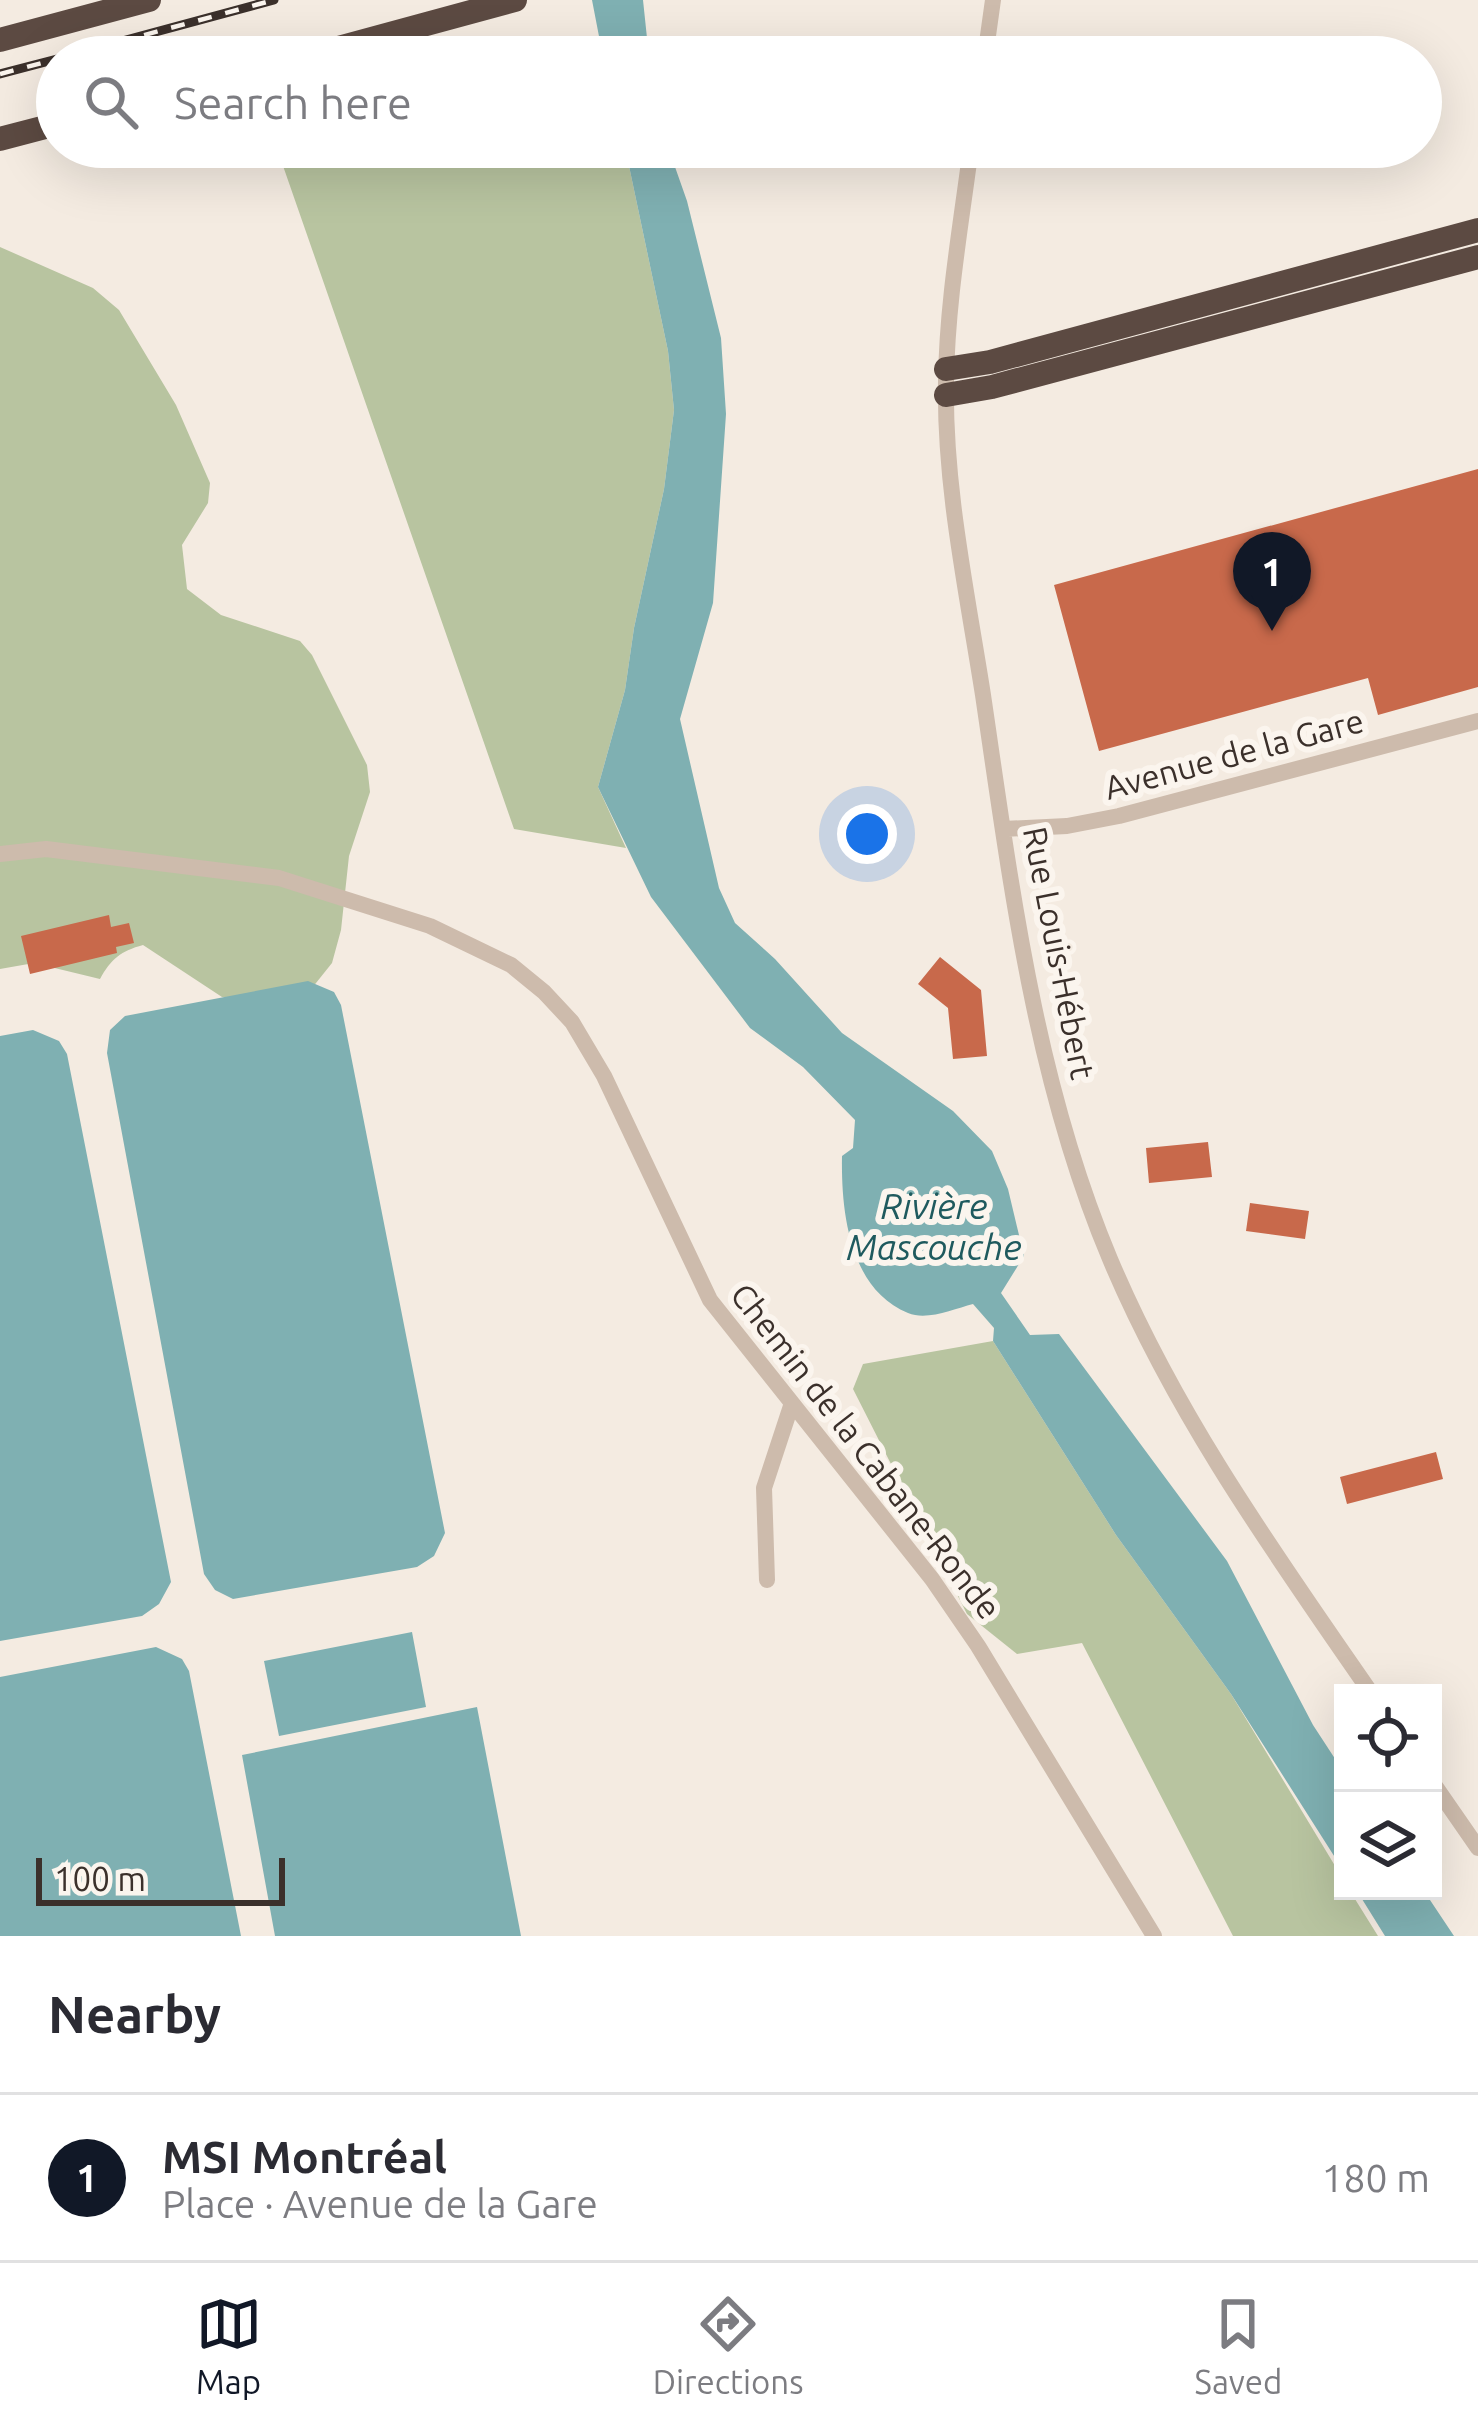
<!DOCTYPE html>
<meta charset="utf-8">
<style>
body{margin:0;font-family:Ubuntu,sans-serif;background:#f2f2f3;color:#2b2b33}
.controls{position:absolute;right:36px;bottom:36px;display:grid;overflow:hidden;border-radius:0px;box-shadow:0 12px 48px #0002}
.controls button{width:108px;height:108px;display:grid;place-items:center;padding:0;border:0;border-bottom:3px solid #e1e1e2;background:#fff;color:#2b2b33;font:60px sans-serif}
.scale{position:absolute;left:36px;bottom:30px;width:249px;box-sizing:border-box;padding-left:12px;border:6px solid #3b302b;border-top:0;font-size:33px;line-height:42px;white-space:nowrap;color:#3b302b;-webkit-text-stroke:9px #fbf5ee;paint-order:stroke}
.you{position:absolute;left:867px;top:834px;width:42px;height:42px;margin:-30px;border:9px solid #fff;border-radius:50%;background:#1a73e8;box-shadow:0 0 0 18px #1a73e833}
.badge{display:grid;place-items:center;width:78px;height:78px;border-radius:50%;background:#111827;color:#fff;font-size:39px;font-weight:700}
.pin{position:absolute;translate:-50% -99px;filter:drop-shadow(0 3px 6px #0008)}
.pin::after{content:'';position:absolute;top:63px;width:42px;height:36px;background:inherit;clip-path:polygon(0 0,100% 0,50% 100%)}
.list{margin:0;padding:0;list-style:none}
h2{display:flex;justify-content:space-between;align-items:center;height:156px;margin:0;padding:0 48px;font-size:51px}
h2 small{font-size:39px;font-weight:400;color:#7c7c81}
.list li{display:grid;grid-template-columns:78px 1fr auto;gap:36px;align-items:center;box-sizing:border-box;height:168px;padding:0 48px;border-top:3px solid #e1e1e2}
.list b{display:block;font-size:45px;white-space:nowrap}
.list p{margin:0;font-size:39px;white-space:nowrap;color:#7c7c81}
.list em{font-size:39px;font-style:normal;color:#7c7c81}
.icon{flex:none;width:66px;height:66px;fill:none;stroke:currentColor;stroke-width:2;stroke-linecap:round;stroke-linejoin:round}
.map{position:relative;flex:none;width:1478px;height:1936px;overflow:hidden}
.search{position:absolute;background:#fff;box-shadow:0 12px 48px #0002;left:36px;right:36px;top:36px;height:132px;display:flex;align-items:center;gap:30px;box-sizing:border-box;padding:0 42px;border-radius:66px;color:#7c7c81;font-size:45px}
.sheet{height:324px;background:#fff}
nav{display:flex;justify-content:space-around;align-items:center;box-sizing:border-box;height:168px;border-top:3px solid #e1e1e2;background:#fff;font-size:33px;color:#7c7c81}
nav a{display:grid;justify-items:center;gap:6px}
nav .on{color:#111827}
.map>svg:first-child{display:block}
.green{fill:#b8c4a0}
.water{fill:#7fb0b2}
.building{fill:#c8694b}
.lines{fill:none;stroke-linecap:round;stroke-linejoin:round}
.minor{stroke:#cdbbac;stroke-width:16}
.highway{stroke:#5c4a42;stroke-width:24}
.rail-casing{stroke:#3b302b;stroke-width:9}
.rail{stroke:#fbf5ee;stroke-width:4.5;stroke-dasharray:14;stroke-linecap:butt}
.labels{text-anchor:middle;stroke-width:12;stroke-linejoin:round;paint-order:stroke}
.street-label{font-size:33px;fill:#3b302b;stroke:#fbf5ee}
.water-label{font-size:36px;font-style:italic;fill:#1f5a5e;stroke:#fbf5ee}
</style>
<div class="map">
<svg width="1478" height="1936" viewBox="0 0 1478 1936">
<rect width="100%" height="100%" fill="#f4ebe1"/>
<!-- green -->
<path class="green" d="M302 147H625L668 351 674 410 664 489 634 628 625 690 598 787 626 848 514 829 282 163 283 153Z
M0 247 93 288 119 310 176 405 210 483 208 503 182 545 187 589 221 615 300 641 312 655 367 765 370 792 349 856 341 930 332 963 304 998 285 1005 222 997 143 945C121 951 111 959 100 979L34 963 0 969Z
M993 1341 1116 1535 1231 1694 1343 1879V1891H1350L1378 1936H1233L1082 1643 1017 1654 967 1614 853 1389 863 1364Z"/>
<!-- water -->
<path class="water" d="M592 0H643L649 57H603Z
M625 147H668L687 201 721 338 726 414 713 603 680 719 719 888 735 923 775 959 842 1033 953 1111 992 1151 1008 1189 1024 1256 1001 1293 1030 1335 1059 1334 1227 1561 1313 1725 1343 1771V1870L1231 1694 1116 1535 993 1341 994 1328 973 1304C954 1309 927 1321 908 1313 849 1289 841 1211 842 1156L853 1148 855 1120 803 1067 750 1028 651 897 598 787 625 690 634 628 664 489 674 410 668 351Z
M308 981 334 992 341 1005 445 1533 434 1556 417 1567 233 1599 215 1590 204 1574 107 1053 110 1030 125 1016Z
M33 1030 59 1041 67 1054 171 1582 159 1604 142 1616 0 1641V1036Z
M412 1632 426 1707 279 1736 264 1661Z
M156 1647 182 1659 189 1671 241 1936H0V1677Z
M477 1707 521 1936H275L242 1755Z
M1357 1891H1424L1454 1936H1385Z"/>
<!-- building -->
<path class="building" d="M1478 469V687L1378 715 1368 678 1099 751 1054 585Z
M109 915 111 927 129 923 134 943 116 947 117 953 30 974 21 936Z
M940 957 981 990 987 1056 953 1059 948 1008 918 984Z
M1208 1142 1212 1177 1149 1183 1146 1148Z
M1250 1203 1309 1211 1305 1239 1246 1231Z
M1436 1452 1443 1479 1347 1504 1340 1477Z"/>
<g class="lines">
<!-- minor -->
<path class="minor" d="M985 57 993 0
M971 147C961 225 947 302 946 381 944 486 967 592 983 695 1011 885 1035 1081 1110 1259 1176 1416 1275 1554 1371 1693
M1003 829 1067 826 1119 816 1478 721
M0 854 46 849 279 878 430 926 511 965 544 992 572 1022 604 1076 710 1300 932 1579 978 1646 1154 1936
M767 1580 764 1488 791 1406
M1433 1783 1478 1848"/>
<!-- highway -->
<path class="highway" d="M0 40 149 0
M305 57 515 0
M0 139 57 124
M946 369 990 362 1478 230
M946 395 992 387 1478 257"/>
<defs>
<path id="rail" d="M63 57 274 0
M0 74 57 59"/>
</defs>
<!-- rail casing -->
<use href="#rail" class="rail-casing"/>
<!-- rail -->
<use href="#rail" class="rail"/>
</g>
<g class="labels">
<!-- street labels -->
<g class="street-label">
<text transform="translate(1234 754) rotate(-15)" y="12">Avenue de la Gare</text>
<text transform="translate(1059 953) rotate(79)" y="12">Rue Louis-Hébert</text>
<text transform="translate(866 1451) rotate(52)" y="12">Chemin de la Cabane-Ronde</text>
</g>
<!-- water labels -->
<g class="water-label">
<text x="934" y="1219">Rivière<tspan x="934" dy="41">Mascouche</tspan></text>
</g>
</g>
</svg>
<div class="controls">
<button><svg class="icon" aria-label="locate" viewBox="0 0 24 24"><circle cx="12" cy="12" r="6"/><path d="M12 2v4M12 18v4M2 12h4M18 12h4"/></svg></button>
<button><svg class="icon" aria-label="layers" viewBox="0 0 24 24"><path d="M12 4l9 5-9 5-9-5zM3 14l9 5 9-5"/></svg></button>
</div>
<div class="scale">100 m</div>
<div class="you"></div>
<div class="pin badge" style="left:1272px;top:631px">1</div>
<div class="search"><svg class="icon" aria-label="search" viewBox="0 0 24 24"><circle cx="10" cy="10" r="6"/><path d="M15 15l6 6"/></svg>Search here</div>
</div>
<section class="sheet">
<h2>Nearby<small></small></h2>
<ul class="list">
<li><span class="badge">1</span><div><b>MSI Montréal</b><p>Place · Avenue de la Gare</p></div><em>180 m</em></li>
</ul>
</section>
<nav>
<a class="on"><svg class="icon" aria-label="map" viewBox="0 0 24 24"><path d="M3 6l6-2 6 2 6-2v14l-6 2-6-2-6 2zM9 4v14M15 6v14"/></svg>Map</a>
<a><svg class="icon" aria-label="directions" viewBox="0 0 24 24"><path d="M12 3l9 9-9 9-9-9zM9 14v-3h6M13 9l2 2-2 2"/></svg>Directions</a>
<a><svg class="icon" aria-label="saved" viewBox="0 0 24 24"><path d="M7 4h10v16l-5-4-5 4z"/></svg>Saved</a>
</nav>
